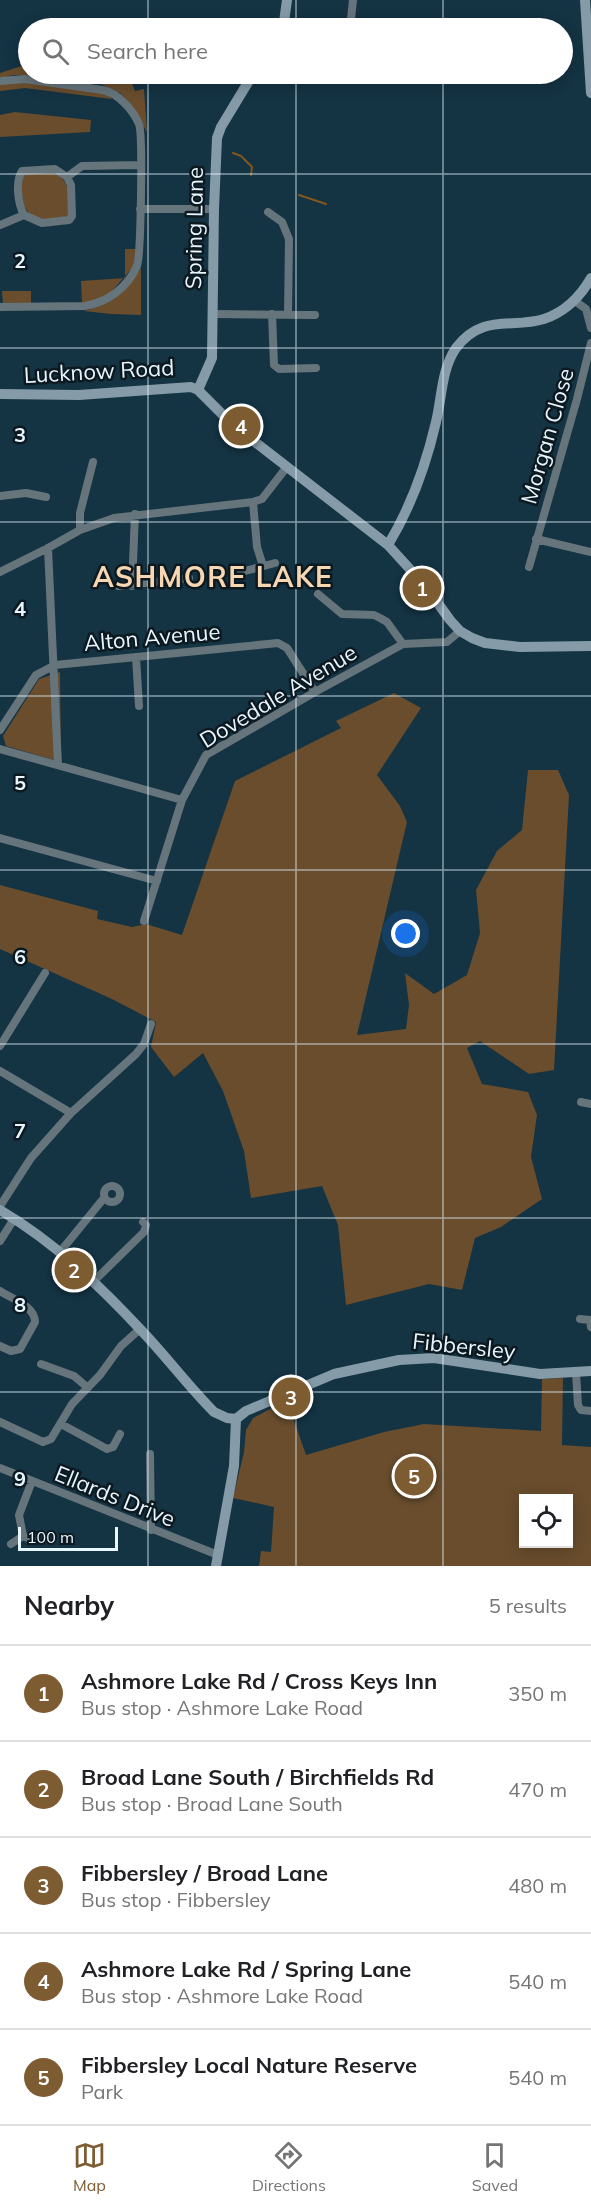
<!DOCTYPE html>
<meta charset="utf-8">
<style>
body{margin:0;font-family:Mulish,sans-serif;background:#f6f6f6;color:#202124}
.controls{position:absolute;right:18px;bottom:18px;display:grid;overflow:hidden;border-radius:0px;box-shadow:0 3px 15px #0003}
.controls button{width:54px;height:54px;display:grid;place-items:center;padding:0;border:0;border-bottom:2px solid #e0e0e0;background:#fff;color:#202124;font:30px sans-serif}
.scale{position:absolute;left:18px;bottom:15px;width:100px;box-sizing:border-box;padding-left:6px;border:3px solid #e8f6ff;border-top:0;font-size:16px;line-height:21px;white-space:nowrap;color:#e8f6ff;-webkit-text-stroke:4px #0c1920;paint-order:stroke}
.you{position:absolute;left:406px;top:934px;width:21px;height:21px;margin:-15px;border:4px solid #fff;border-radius:50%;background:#1a73e8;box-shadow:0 0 0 9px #1a73e833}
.badge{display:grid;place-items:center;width:39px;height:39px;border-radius:50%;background:#7e5c31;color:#fff;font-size:20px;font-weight:700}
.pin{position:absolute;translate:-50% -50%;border:3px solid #fff;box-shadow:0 2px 6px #0006}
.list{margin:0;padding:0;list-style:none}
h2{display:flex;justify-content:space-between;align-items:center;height:78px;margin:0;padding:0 24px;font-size:26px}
h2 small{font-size:20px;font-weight:400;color:#757577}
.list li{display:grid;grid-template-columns:39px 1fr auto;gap:18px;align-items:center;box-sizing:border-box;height:96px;padding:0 24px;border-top:2px solid #e0e0e0}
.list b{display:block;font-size:22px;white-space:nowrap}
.list p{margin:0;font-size:20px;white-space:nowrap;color:#757577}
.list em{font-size:20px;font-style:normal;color:#757577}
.icon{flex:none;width:33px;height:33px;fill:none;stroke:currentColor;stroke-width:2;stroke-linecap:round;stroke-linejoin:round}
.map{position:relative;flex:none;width:591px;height:1566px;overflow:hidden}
.search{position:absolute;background:#fff;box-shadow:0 3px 15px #0003;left:18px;right:18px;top:18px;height:66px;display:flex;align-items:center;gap:15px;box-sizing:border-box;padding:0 21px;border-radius:33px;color:#757577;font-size:22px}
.sheet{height:558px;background:#fff}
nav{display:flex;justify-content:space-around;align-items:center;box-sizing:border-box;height:84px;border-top:2px solid #e0e0e0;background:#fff;font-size:16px;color:#757577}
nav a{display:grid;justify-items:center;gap:3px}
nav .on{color:#7e5c31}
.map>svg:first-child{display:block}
.green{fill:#694d2d;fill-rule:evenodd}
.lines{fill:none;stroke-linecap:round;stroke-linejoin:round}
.stream{stroke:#82571f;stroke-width:2}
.street{stroke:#66747c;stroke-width:8}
.secondary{stroke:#859ba8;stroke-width:10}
.grid{fill:none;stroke:#e8f6ff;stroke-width:1.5;stroke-opacity:0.55}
.labels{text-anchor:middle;stroke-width:5;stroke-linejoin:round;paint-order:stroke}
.street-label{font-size:22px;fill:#e8f6ff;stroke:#0c1920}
.district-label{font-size:28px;font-weight:bold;letter-spacing:1.5px;fill:#f7d6b2;stroke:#0c1920}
.grid-label{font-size:20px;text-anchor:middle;font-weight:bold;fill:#e8f6ff;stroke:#0c1920;stroke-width:5;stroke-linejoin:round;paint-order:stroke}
</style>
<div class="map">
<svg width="591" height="1566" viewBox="0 0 591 1566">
<rect width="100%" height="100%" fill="#143343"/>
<!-- green -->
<path class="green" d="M28 64V74H32L33 76 42 74H67L70 81 90 74H97L101 84 129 76 135 91 144 89 147 132 130 103 120 93 101 84 32 76 14 75 0 78V73Z
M13 81 105 92 112 99 25 88 0 91V85Z
M15 112 91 120 90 132 0 137V115Z
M53 173C71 180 69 196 70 213L68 217C44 223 23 221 22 193 21 186 20 180 24 174Z
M125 249H136L134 266 111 292 97 301 82 303 81 281 125 278Z
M141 268V315L111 314 84 311C113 303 124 293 141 268Z
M2 291H31V304H3Z
M60 672 61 762 6 746 3 736 39 679Z
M394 693 421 708 377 775 400 806 407 822 357 1035 406 1029 409 1005 405 973 434 994 467 975 480 933 476 890 497 851 522 830 528 770H558L569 795 554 1070 529 1074 480 1041 467 1048 482 1084 528 1092 537 1115 531 1157 542 1199 501 1227 475 1238 462 1290 429 1284 346 1305 338 1225 322 1186 251 1198 244 1151 223 1091 203 1053 174 1077 151 1047 156 1022 112 999 0 949V885L98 911 97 919 132 927 146 924 182 935 235 781 341 728 336 721Z
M563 1378 562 1445 591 1447V1566H259L261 1551 271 1552 274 1507 233 1498 244 1452 246 1430 253 1418 287 1400 306 1455 384 1432 424 1424 541 1431 542 1379ZM524 1498H568V1544H524Z"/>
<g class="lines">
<!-- stream -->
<path class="stream" d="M233 153 241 156 252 167 251 175
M299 195 326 204"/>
<!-- street -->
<path class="street" d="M350 28 353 0
M217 80 227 78 248 81
M0 81 25 79 103 90C118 93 133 110 139 124 143 134 141 255 137 266 127 288 108 302 85 306L0 307
M140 209H214
M268 212 282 222 289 239 288 315
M24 215 42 223 69 220 72 216 71 185 67 177
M0 225 24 215C18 204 15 182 22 171L55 169 67 177 82 166 140 165
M575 301 586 309 591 328
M213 314 315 315
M272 314 274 365 279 369 316 368
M0 496 26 493 46 497
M253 502 257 547 263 566
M80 530V513L93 462
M536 539 591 552
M48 548 58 765
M529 567 577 399 591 343
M0 572 48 548 80 530 114 518 253 502 262 499 286 468
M241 572 275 563
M118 586 189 578
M132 586 135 514
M318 594 342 614 374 615 380 618 387 622 403 644
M136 657 139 706
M0 730 36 675 55 665 278 643 287 648 315 692
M0 749 182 800
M0 838 157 881
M144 921 182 800 206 755 315 692 403 644 447 642 460 631
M0 1046 45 973
M0 1071 71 1113
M581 1102 591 1104
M104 1194a8 8 0 1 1 16 0a8 8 0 1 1-16 0Z
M0 1206 31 1158 71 1113 136 1054 144 1044 151 1024
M0 1241 14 1219
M60 1252 104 1198
M94 1281 144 1232 146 1225 143 1222
M0 1291C12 1299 35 1306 35 1322L20 1349 11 1351 0 1346
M580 1319 590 1320 591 1327
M41 1364 74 1376 87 1387
M576 1373 578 1405 581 1410 591 1411
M0 1422 43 1442 51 1439 72 1404 100 1375 121 1346 140 1329
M61 1424 107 1449 113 1447 120 1434
M150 1454 151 1530
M0 1468 218 1555
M23 1536 19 1515 32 1481
M11 1544 23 1536 33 1540"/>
<!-- secondary -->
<path class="secondary" d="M585 0 591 93
M280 28 284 22 287 0
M198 390 212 358 214 209 217 138 221 127 253 74
M0 394 79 395 191 387 198 390 233 425 388 545 427 588 450 620 460 631 472 638 485 643 520 647 591 646
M388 545C411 507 426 465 436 422 442 398 441 370 456 348 482 313 512 329 544 319 565 312 580 297 591 278
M0 1210C54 1242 98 1284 140 1329 166 1356 188 1386 214 1412L227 1418 236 1419
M236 1419 246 1411 334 1374 399 1360 434 1358 540 1374 591 1371
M216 1566 234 1466 236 1419"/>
</g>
<!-- grid -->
<path class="grid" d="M148 0V28M296 0V28M443 0V28M148 74V1566M296 74V1566M443 74V1566M0 174H591M0 348H591M0 522H591M0 696H591M0 870H591M0 1044H591M0 1218H591M0 1392H591"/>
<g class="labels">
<!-- street labels -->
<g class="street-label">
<text transform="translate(194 228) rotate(-89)" y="8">Spring Lane</text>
<text transform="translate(99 371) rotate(-3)" y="8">Lucknow Road</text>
<text transform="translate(547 436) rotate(-74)" y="8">Morgan Close</text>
<text transform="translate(152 637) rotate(-5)" y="8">Alton Avenue</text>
<text transform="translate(278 696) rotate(-31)" y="8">Dovedale Avenue</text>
<text transform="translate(464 1346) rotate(6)" y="8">Fibbersley</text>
<text transform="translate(115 1496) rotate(22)" y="8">Ellards Drive</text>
</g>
<!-- district labels -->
<g class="district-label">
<text x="213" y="587">ASHMORE LAKE</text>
</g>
</g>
<g class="grid-label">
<text x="20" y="268">2</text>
<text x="20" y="442">3</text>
<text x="20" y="616">4</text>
<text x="20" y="790">5</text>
<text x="20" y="964">6</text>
<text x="20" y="1138">7</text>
<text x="20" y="1312">8</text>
<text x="20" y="1486">9</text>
</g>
</svg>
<div class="controls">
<button><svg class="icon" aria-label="locate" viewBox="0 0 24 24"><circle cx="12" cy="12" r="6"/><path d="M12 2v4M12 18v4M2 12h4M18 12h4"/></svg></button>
</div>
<div class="scale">100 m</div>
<div class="you"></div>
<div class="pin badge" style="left:422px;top:588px">1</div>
<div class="pin badge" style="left:74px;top:1270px">2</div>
<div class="pin badge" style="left:291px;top:1397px">3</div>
<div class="pin badge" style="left:241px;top:426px">4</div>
<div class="pin badge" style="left:414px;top:1476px">5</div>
<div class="search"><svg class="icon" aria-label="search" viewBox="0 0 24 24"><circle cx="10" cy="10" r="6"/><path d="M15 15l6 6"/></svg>Search here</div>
</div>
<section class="sheet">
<h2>Nearby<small>5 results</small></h2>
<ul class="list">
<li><span class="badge">1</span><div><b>Ashmore Lake Rd / Cross Keys Inn</b><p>Bus stop · Ashmore Lake Road</p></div><em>350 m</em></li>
<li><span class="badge">2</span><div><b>Broad Lane South / Birchfields Rd</b><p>Bus stop · Broad Lane South</p></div><em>470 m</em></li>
<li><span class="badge">3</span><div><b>Fibbersley / Broad Lane</b><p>Bus stop · Fibbersley</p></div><em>480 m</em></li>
<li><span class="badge">4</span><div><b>Ashmore Lake Rd / Spring Lane</b><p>Bus stop · Ashmore Lake Road</p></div><em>540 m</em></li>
<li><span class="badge">5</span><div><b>Fibbersley Local Nature Reserve</b><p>Park</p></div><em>540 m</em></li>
</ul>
</section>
<nav>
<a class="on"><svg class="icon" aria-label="map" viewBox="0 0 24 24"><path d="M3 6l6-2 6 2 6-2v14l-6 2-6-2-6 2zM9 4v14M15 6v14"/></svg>Map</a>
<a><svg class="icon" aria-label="directions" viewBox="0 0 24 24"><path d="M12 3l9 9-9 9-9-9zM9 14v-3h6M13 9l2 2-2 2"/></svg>Directions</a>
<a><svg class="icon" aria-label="saved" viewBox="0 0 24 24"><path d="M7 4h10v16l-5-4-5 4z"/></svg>Saved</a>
</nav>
